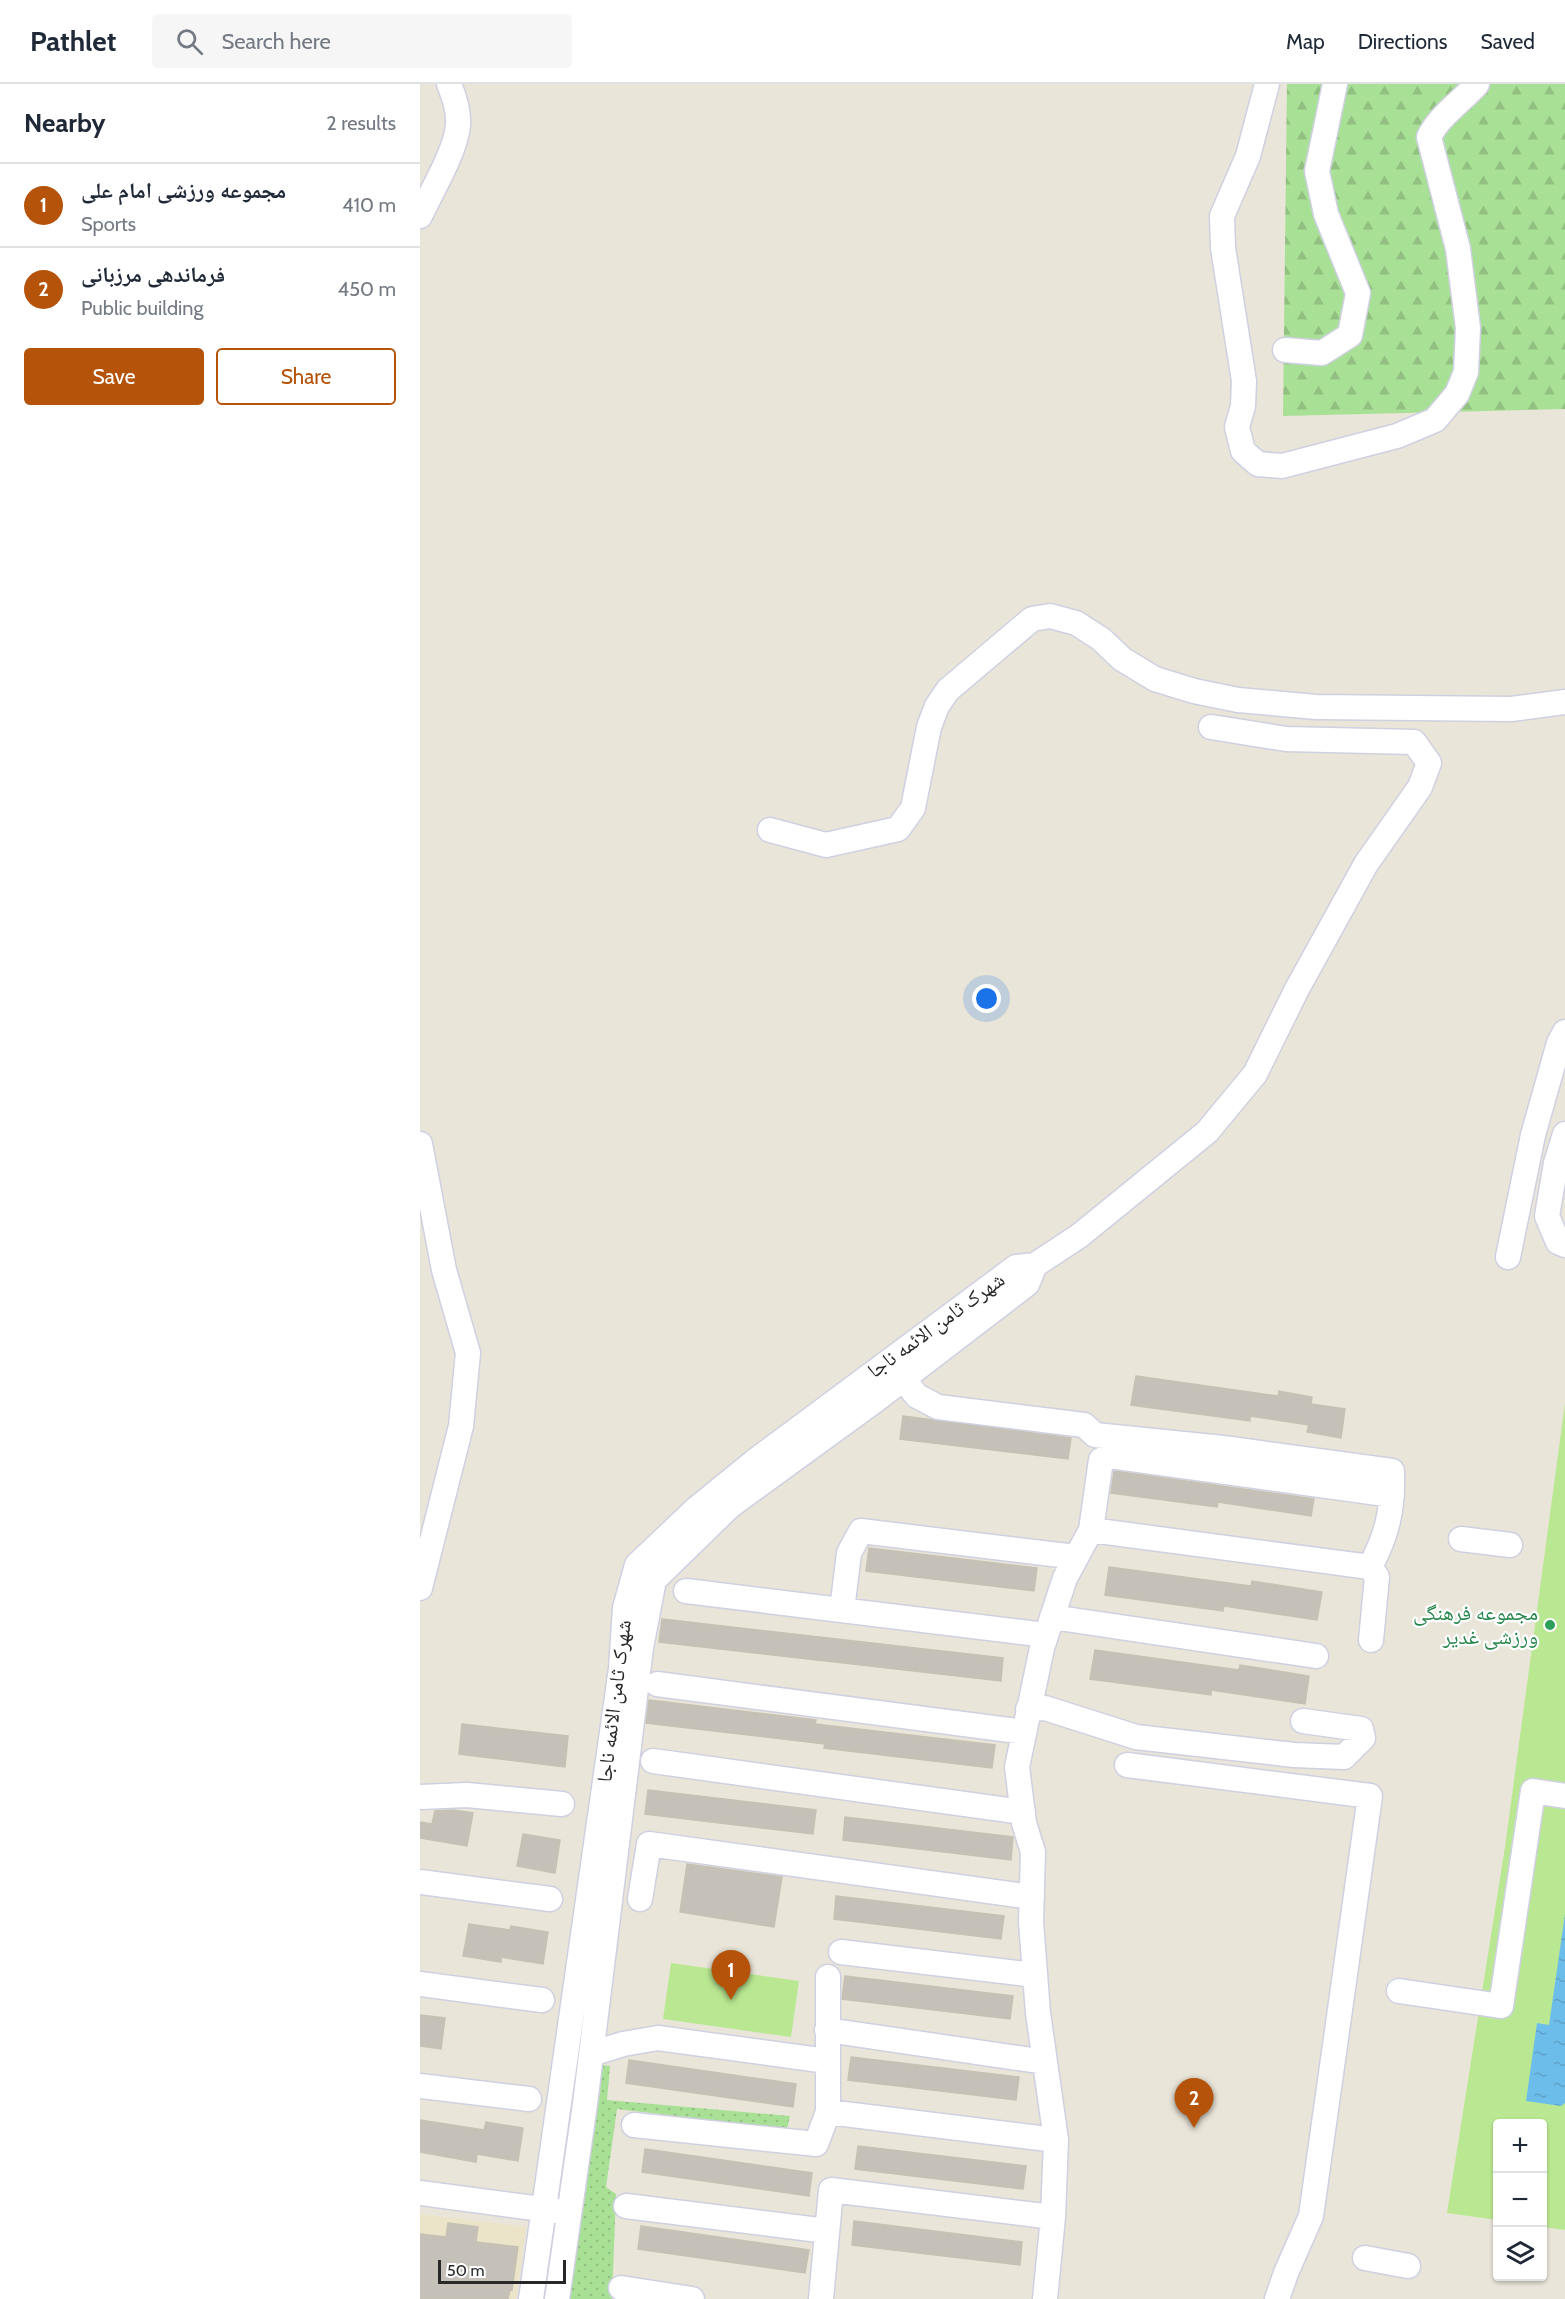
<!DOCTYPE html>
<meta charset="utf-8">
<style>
body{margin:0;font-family:Cabin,"Noto Naskh Arabic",sans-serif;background:#f6f6f7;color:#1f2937}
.controls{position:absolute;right:18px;bottom:18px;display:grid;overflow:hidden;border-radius:6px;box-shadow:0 2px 4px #0004}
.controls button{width:54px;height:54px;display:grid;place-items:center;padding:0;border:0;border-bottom:2px solid #e0e1e3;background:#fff;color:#1f2937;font:30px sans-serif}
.scale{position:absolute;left:18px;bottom:15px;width:128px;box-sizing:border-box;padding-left:6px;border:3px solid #282828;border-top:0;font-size:16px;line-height:21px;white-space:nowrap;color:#282828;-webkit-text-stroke:4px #fff;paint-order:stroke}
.you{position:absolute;left:567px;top:915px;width:21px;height:21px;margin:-15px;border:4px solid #fff;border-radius:50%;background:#1a73e8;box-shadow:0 0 0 9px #1a73e833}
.badge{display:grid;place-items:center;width:39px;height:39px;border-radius:50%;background:#b45309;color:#fff;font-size:20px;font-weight:700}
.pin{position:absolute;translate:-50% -50px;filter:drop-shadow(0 2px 3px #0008)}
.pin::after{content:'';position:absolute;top:32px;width:21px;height:18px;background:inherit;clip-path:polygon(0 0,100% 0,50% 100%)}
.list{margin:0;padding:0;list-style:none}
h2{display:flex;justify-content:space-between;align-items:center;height:78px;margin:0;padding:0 24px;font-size:26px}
h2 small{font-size:20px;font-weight:400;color:#747a83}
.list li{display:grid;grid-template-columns:39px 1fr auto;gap:18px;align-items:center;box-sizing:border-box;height:84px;padding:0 24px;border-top:2px solid #e0e1e3}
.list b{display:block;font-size:22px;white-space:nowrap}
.list p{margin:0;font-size:20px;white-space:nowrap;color:#747a83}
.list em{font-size:20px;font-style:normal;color:#747a83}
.actions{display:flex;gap:12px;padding:18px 24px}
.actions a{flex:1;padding:14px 0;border:2px solid #b45309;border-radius:6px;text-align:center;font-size:21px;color:#b45309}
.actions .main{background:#b45309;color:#fff}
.icon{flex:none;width:33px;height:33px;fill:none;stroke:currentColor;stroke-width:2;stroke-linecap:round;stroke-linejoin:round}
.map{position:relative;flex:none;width:1145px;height:2215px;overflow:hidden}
header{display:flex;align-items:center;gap:36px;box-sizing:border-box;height:84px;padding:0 30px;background:#fff;border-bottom:2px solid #e0e1e3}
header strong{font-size:28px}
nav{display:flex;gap:33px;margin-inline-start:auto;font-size:21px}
.search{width:420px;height:54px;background:#f6f6f7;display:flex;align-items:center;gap:15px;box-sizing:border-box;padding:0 21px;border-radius:6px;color:#747a83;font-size:22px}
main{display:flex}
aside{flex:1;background:#fff}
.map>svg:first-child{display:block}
.education{fill:#ece4c8}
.grass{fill:url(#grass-dots)}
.forest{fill:url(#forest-firs)}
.pitch{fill:#bae892}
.water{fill:url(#water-ripples)}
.building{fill:#c5c1b9;stroke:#c5c1b3;stroke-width:1.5}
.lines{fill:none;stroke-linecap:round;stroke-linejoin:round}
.minor-casing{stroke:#cfd0e1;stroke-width:27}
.minor{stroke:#fff;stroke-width:24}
.leisure-dot{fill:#2e9e5b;stroke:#fff;stroke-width:2}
.labels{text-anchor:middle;stroke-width:4.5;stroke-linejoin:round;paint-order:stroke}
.street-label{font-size:21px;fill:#282828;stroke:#fff}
.leisure-label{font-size:21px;fill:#27864d;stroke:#fff;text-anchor:end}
</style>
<header>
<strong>Pathlet</strong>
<div class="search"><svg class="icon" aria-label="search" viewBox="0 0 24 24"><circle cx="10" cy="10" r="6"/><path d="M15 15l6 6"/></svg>Search here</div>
<nav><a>Map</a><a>Directions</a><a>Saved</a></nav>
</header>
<main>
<aside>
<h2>Nearby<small>2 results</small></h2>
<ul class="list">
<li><span class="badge">1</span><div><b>مجموعه ورزشی امام علی</b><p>Sports</p></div><em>410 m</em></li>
<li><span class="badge">2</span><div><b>فرماندهی مرزبانی</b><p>Public building</p></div><em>450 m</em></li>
</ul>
<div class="actions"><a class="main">Save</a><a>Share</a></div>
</aside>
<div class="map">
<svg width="1145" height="2215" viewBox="0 0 1145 2215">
<defs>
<pattern id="grass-dots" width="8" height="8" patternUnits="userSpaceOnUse" patternTransform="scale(1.5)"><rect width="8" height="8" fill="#a8e096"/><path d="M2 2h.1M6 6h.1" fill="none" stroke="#91c081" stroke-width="1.8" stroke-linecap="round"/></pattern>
<pattern id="forest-firs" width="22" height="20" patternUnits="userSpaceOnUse" patternTransform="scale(1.5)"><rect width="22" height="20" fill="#a8e096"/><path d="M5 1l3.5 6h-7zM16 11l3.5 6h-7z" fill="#91c081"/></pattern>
<pattern id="water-ripples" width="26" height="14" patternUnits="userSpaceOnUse" patternTransform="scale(1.5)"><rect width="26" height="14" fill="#6dbdeb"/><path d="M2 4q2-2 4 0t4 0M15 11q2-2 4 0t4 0" fill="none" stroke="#5ea2ca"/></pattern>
</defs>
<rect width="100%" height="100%" fill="#eae5d9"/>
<!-- education -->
<path class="education" d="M0 2130 106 2143 96 2215H0Z"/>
<!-- grass -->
<path class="grass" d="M182 1981 190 1982 187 2016 370 2032 367 2045 197 2025 186 2103 196 2110 192 2215H149Z"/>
<!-- forest -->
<path class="forest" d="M867 0H1145V325L863 332Z"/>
<!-- pitch -->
<path class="pitch" d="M1145 1319V2146L1123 2143 1122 2040H1078L1077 2136 1027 2129 1085 1763Z
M251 1879 379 1897 371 1953 243 1935Z"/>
<!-- water -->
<path class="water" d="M1145 1830V2019L1141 2022 1106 2017 1117 1939 1129 1941Z"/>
<!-- building -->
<path class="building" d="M716 1292 858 1312 859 1307 892 1313 891 1320 925 1325 921 1354 887 1348 889 1341 830 1332V1337L711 1321Z
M483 1332 651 1354 648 1375 480 1355Z
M694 1387 894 1415 891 1432 798 1418 797 1423 691 1409Z
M449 1464 617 1484 614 1507 446 1487Z
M689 1483 831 1502 832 1497 902 1508 897 1536 804 1522 803 1527 685 1511Z
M242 1535 583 1574 581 1597 239 1558Z
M675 1566 819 1586 820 1581 889 1592 885 1620 791 1606V1611L670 1595Z
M229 1616 396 1636 395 1640 575 1661 572 1684 404 1664 405 1660 226 1639Z
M42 1640 148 1652 145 1683 39 1670Z
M228 1706 396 1726 393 1750 225 1730Z
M33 1726 53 1729 47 1762 0 1754V1738L12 1740 15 1727Z
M425 1733 593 1753 591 1776 423 1756Z
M103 1750 140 1756 135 1789 97 1782Z
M267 1780 362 1793 354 1843 260 1828Z
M416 1812 584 1832 581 1855 414 1835Z
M49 1840 90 1846 91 1842 128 1848 123 1880 81 1873V1878L43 1872Z
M425 1892 593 1912 590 1935 422 1915Z
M0 1931 25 1934 21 1965 0 1962Z
M431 1973 599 1993 596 2016 428 1996Z
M209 1976 376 2000 373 2023 206 1999Z
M0 2036 64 2046 66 2038 103 2044 98 2077 57 2070 56 2078 0 2068Z
M438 2062 606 2082 603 2105 435 2085Z
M225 2065 392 2089 389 2112 222 2088Z
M434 2137 602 2158 600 2181 432 2161Z
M28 2139 58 2143 56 2158 98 2163 92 2206 90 2205 88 2215H0V2150L26 2153Z
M221 2142 389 2166 385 2189 218 2165Z"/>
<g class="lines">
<defs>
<path id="minor" d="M847 0 828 72 802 132 803 164 824 297 823 322 817 343 823 367 838 380 862 382 977 352 1015 336 1037 310 1046 288 1048 244 1038 165 1009 53C1019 32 1041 18 1057 0
M0 132C11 108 36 67 38 41 39 27 34 12 29 0
M865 266 902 269 930 251 938 209 906 130 897 87 915 0
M350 746 406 761 478 745 493 724 509 643 517 622 528 606 612 535 630 532 656 539 681 555 702 575 735 595 774 607 818 616 896 623 1091 625 1145 618
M1145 1050 1136 1079 1127 1132 1138 1158 1145 1161
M0 1060 24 1186 48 1269 41 1342 0 1504
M1088 1173 1113 1051 1139 959 1145 948
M615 1181 659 1152 787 1048 835 990 877 905 946 780 1000 703 1009 679 994 658 866 655 791 643
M473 1283 497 1312 518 1323 664 1341 675 1351 803 1364 972 1387C973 1425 968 1449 950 1483
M671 1446 950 1483
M1041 1455 1090 1461
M950 1483 957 1493 951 1556
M266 1507 626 1551
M422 1526 429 1469 441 1447 656 1473
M632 1533 896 1572
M237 1600 604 1648
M608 1625 625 1624 716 1653 874 1671 924 1673 943 1654 941 1645 883 1637
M233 1677 603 1728
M707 1681 950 1712 891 2132 866 2189 857 2215
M0 1713 47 1711 142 1720
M0 1798 130 1815
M220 1815 229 1760 612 1813
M421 1868 615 1891
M0 1900 122 1916
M979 1907 1081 1922 1113 1707 1145 1712
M407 1946 625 1978
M171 1970 203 1960 238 1954 407 1977
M0 2002 109 2015
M408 2028 636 2056
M214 2041 396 2060 408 2028V1893
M0 2109 137 2127
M206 2122 407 2147
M945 2174 988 2182
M201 2204 272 2215
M111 2215 201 1585 205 1524 217 1481 276 1425 335 1377 596 1183 615 1181 607 1200 457 1315 310 1422 234 1496 221 1564 165 2020 137 2215
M401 2215 411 2106 633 2133
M625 2215 633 2133 636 2056 618 1929 611 1838 613 1768 604 1739 597 1683 622 1564 645 1494 671 1446 681 1376 689 1372 972 1411"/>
</defs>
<!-- minor casing -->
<use href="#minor" class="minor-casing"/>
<!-- minor -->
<use href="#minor" class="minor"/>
</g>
<!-- markers -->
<circle class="leisure-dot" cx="1130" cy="1541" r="6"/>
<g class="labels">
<!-- street labels -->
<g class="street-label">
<text transform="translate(516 1241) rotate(-36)" y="7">شهرک ثامن الائمه ناجا</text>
<text transform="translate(194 1617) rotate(-83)" y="7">شهرک ثامن الائمه ناجا</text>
</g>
<!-- leisure labels -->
<g class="leisure-label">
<text x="1118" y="1536">مجموعه فرهنگی<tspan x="1118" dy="24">ورزشی غدیر</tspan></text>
</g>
</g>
</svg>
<div class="controls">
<button>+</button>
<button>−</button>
<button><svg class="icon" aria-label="layers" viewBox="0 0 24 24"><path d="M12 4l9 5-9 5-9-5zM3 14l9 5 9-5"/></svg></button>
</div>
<div class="scale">50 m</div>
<div class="you"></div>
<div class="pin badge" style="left:311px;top:1916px">1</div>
<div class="pin badge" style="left:774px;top:2044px">2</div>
</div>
</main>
